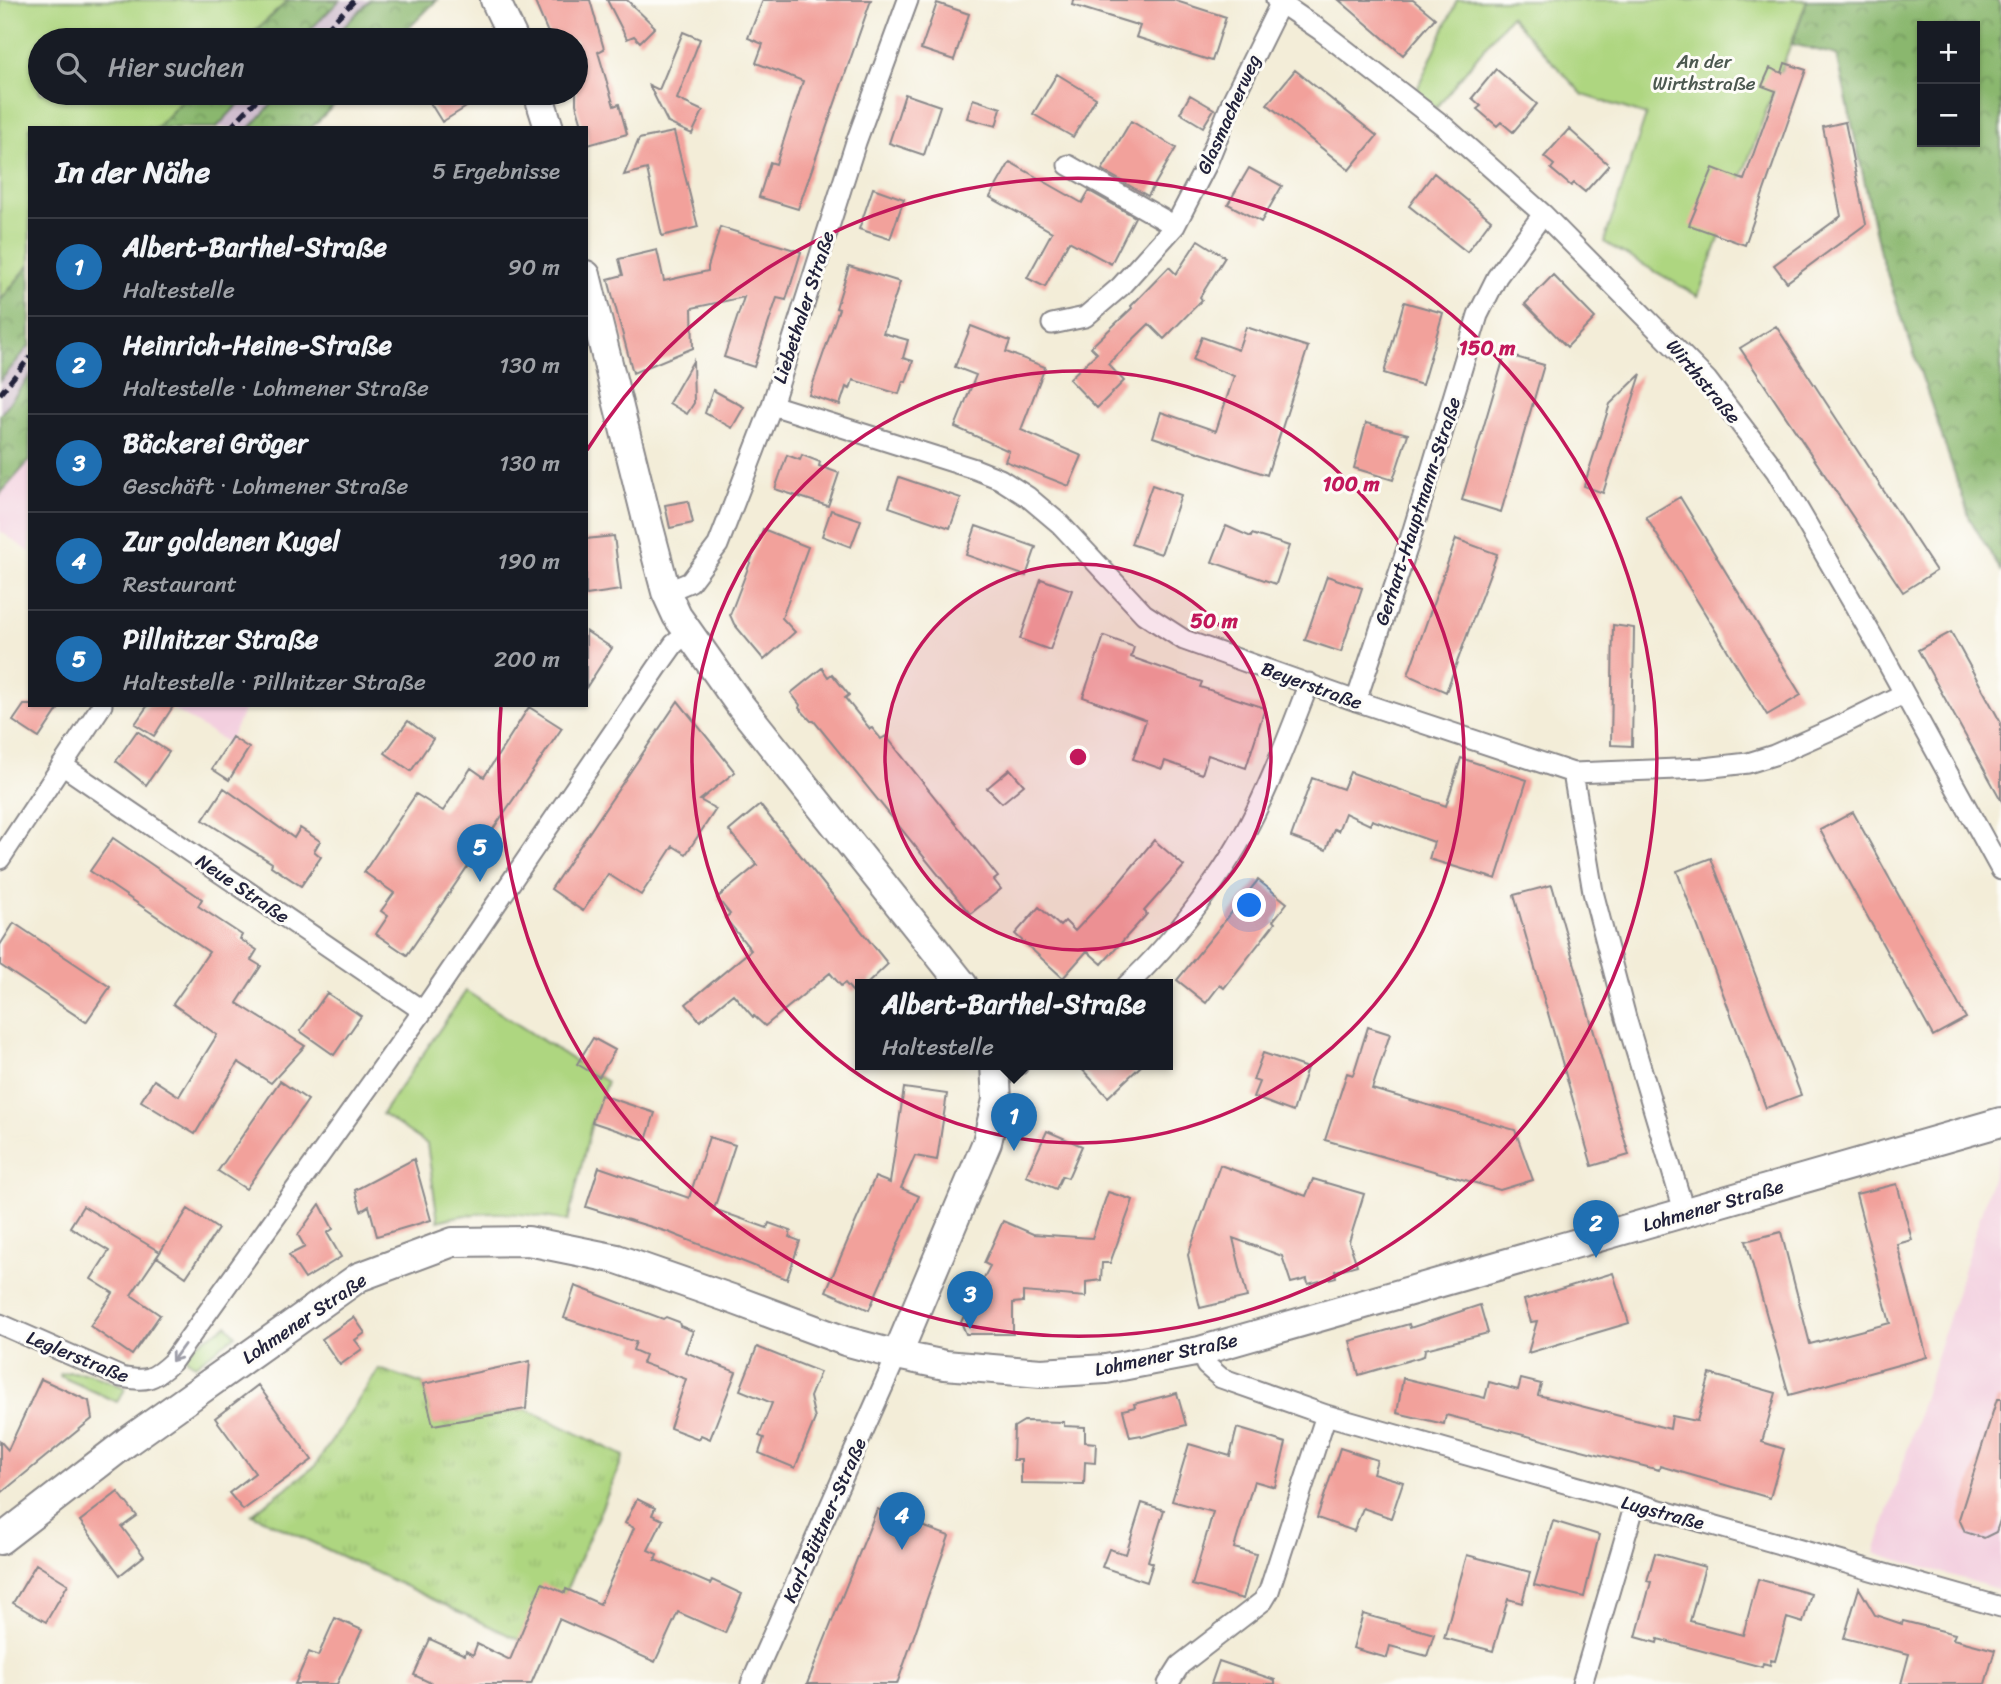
<!DOCTYPE html>
<html lang="de">
<meta charset="utf-8">
<style>
body{margin:0;font-family:Sriracha,sans-serif;background:#20242c;color:#f1f3f6}
.controls{position:absolute;right:21px;top:21px;display:grid;overflow:hidden;border-radius:0px;box-shadow:0 2px 5px #0004}
.controls button{width:63px;height:63px;display:grid;place-items:center;padding:0;border:0;border-bottom:2px solid #363941;background:#171b24;color:#f1f3f6;font:35px sans-serif}
.you{position:absolute;left:1250px;top:906px;width:24px;height:24px;margin:-18px;border:5px solid #fff;border-radius:50%;background:#1a73e8;box-shadow:0 0 0 10px #1a73e833}
.badge{display:grid;place-items:center;width:46px;height:46px;border-radius:50%;background:#1f6fb2;color:#fff;font-size:23px;font-weight:700}
.pin{position:absolute;translate:-50% -58px;filter:drop-shadow(0 2px 4px #0008)}
.pin::after{content:'';position:absolute;top:37px;width:24px;height:21px;background:inherit;clip-path:polygon(0 0,100% 0,50% 100%)}
.popup{position:absolute;left:855px;top:979px;width:318px;height:91px;box-sizing:border-box;display:grid;place-content:center;border-radius:0px;background:#171b24;filter:drop-shadow(0 2px 5px #0005);font-size:23px;white-space:nowrap;color:#9ea1a6}
.popup b{font-size:26px;color:#f1f3f6}
.popup::after{content:'';position:absolute;left:50%;top:100%;margin-left:-14px;border:14px solid transparent;border-top-color:#171b24}
.list{margin:0;padding:0;list-style:none}
h2{display:flex;justify-content:space-between;align-items:center;height:91px;margin:0;padding:0 28px;font-size:30px}
h2 small{font-size:23px;font-weight:400;color:#9ea1a6}
.list li{display:grid;grid-template-columns:46px 1fr auto;gap:21px;align-items:center;box-sizing:border-box;height:98px;padding:0 28px;border-top:2px solid #363941}
.list b{display:block;font-size:26px;white-space:nowrap}
.list p{margin:0;font-size:23px;white-space:nowrap;color:#9ea1a6}
.list em{font-size:23px;font-style:normal;color:#9ea1a6}
.icon{flex:none;width:38px;height:38px;fill:none;stroke:currentColor;stroke-width:2;stroke-linecap:round;stroke-linejoin:round}
.map{position:relative;flex:none;width:2001px;height:1684px;overflow:hidden}
.search{position:absolute;background:#171b24;box-shadow:0 2px 5px #0004;left:28px;top:28px;width:560px;height:77px;display:flex;align-items:center;gap:18px;box-sizing:border-box;padding:0 24px;border-radius:38px;color:#9ea1a6;font-size:26px}
.panel{position:absolute;background:#171b24;box-shadow:0 2px 5px #0004;left:28px;top:126px;width:560px;height:581px;border-radius:0px}
.map>svg:first-child{display:block}
.built{fill:#f3cfdf}
.industrial{fill:#cfbdce}
.green{fill:#aed680;stroke:#687c5e;stroke-width:2}
.forest{fill:url(#forest-crowns);stroke:#566c54;stroke-width:2;fill-rule:evenodd}
.park{fill:url(#park-tufts);stroke:#687c5e;stroke-width:2}
.building{fill:#f2a19b}
.lines{fill:none;stroke-linecap:round;stroke-linejoin:round}
.street-casing{stroke:#8a888a;stroke-width:23}
.secondary-casing{stroke:#8a888a;stroke-width:32}
.street{stroke:#fff;stroke-width:19}
.secondary{stroke:#fff;stroke-width:28}
.rail{stroke:#22223b;stroke-width:5;stroke-dasharray:10 5;stroke-linecap:butt}
.oneway{stroke:#9c9ca7}
.ring{fill:none;stroke:#c2185b;stroke-width:3.5}
.labels{text-anchor:middle;stroke-width:6;stroke-linejoin:round;paint-order:stroke}
.park-label{font-size:19px;fill:#4c5850;stroke:#fdfcf7}
.street-label{font-size:19px;fill:#22223b;stroke:#fdfcf7}
.centre{fill:#c2185b;stroke:#fdfcf7;stroke-width:3.5}
.ring-label{font-size:21px;text-anchor:middle;font-weight:bold;fill:#c2185b;stroke:#fdfcf7;stroke-width:6;stroke-linejoin:round;paint-order:stroke}
</style>
<div class="map">
<svg width="2001" height="1684" viewBox="0 0 2001 1684">
<defs>
<pattern id="forest-crowns" width="20" height="18" patternUnits="userSpaceOnUse" patternTransform="scale(1.75)"><rect width="20" height="18" fill="#8ab76e"/><path d="M2 6a3 3 0 1 1 6 0M12 15a3 3 0 1 1 6 0" fill="none" stroke="#70945c"/></pattern>
<pattern id="park-tufts" width="24" height="20" patternUnits="userSpaceOnUse" patternTransform="scale(1.75)"><rect width="24" height="20" fill="#aed680"/><path d="M3 7l-1-3M5 7V3M7 7l1-3M15 17l-1-3M17 17v-4M19 17l1-3" fill="none" stroke="#95b770"/></pattern>
</defs>
<rect width="100%" height="100%" fill="#fdfcf7"/>
<filter id="ink" filterUnits="userSpaceOnUse"><feTurbulence type="fractalNoise" baseFrequency=".0143" numOctaves="2"/><feDisplacementMap in="SourceGraphic" scale="14" xChannelSelector="R" yChannelSelector="G"/><feConvolveMatrix kernelMatrix="1 2 1 2 8 2 1 2 1" color-interpolation-filters="sRGB"/></filter>
<filter id="wash" filterUnits="userSpaceOnUse"><feTurbulence type="fractalNoise" baseFrequency=".00686" numOctaves="4" result="noise"/><feDisplacementMap in="SourceGraphic" scale="28" xChannelSelector="R" yChannelSelector="G"/><feGaussianBlur stdDeviation="1.57" result="paint"/><feColorMatrix in="noise" values="0 0 0 0 0 0 0 0 0 0 0 0 0 0 0 0 0 1.4 0 .05"/><feComposite in="paint" operator="in"/></filter>
<g filter="url(#wash)">
<rect width="100%" height="100%" fill="#f3edd8"/>
<!-- built -->
<path class="built" d="M30 460V552L0 531V494Z
M166 705H247L228 743Z
M2001 1149V1590L1875 1553Z"/>
<!-- industrial -->
<path class="industrial" d="M340 0H370L331 40H300Z
M249 93H282L250 128H216Z
M30 345V376L0 415V381Z"/>
<!-- green -->
<path class="green" d="M0 0H289L245 40H40V93H190L156 128H30V264L0 301Z
M1457 0H1807L1698 296 1604 242 1646 115 1583 95 1510 16 1436 108 1416 92Z
M466 991 607 1082 592 1122 568 1221C524 1213 482 1208 438 1221L427 1144 382 1114Z
M227 1325 236 1335 195 1365 185 1357 195 1345Z
M69 1372 88 1373 126 1388 117 1402 60 1376V1374Z"/>
<!-- forest -->
<path class="forest" d="M289 0H340L300 40H245Z
M370 0H437L397 40H331Z
M1807 0H1997L2001 6V571L1970 519 1880 253 1837 55 1792 44ZM1922 26H1975V142H1922Z
M190 93H249L216 128H156Z
M282 93H346L311 128H250Z
M30 264V345L0 381V301Z
M30 376V460L0 494V415Z"/>
<!-- park -->
<path class="park" d="M379 1369 423 1384 434 1424 526 1409 624 1456 565 1593 519 1640 252 1514 315 1466Z"/>
<g id="blocks">
<!-- building -->
<path class="building" d="M534 0H590L604 49 598 52 614 106 619 104 627 134 588 145 586 128H583L576 104V40H551Z
M607 0H627L655 27 640 42 634 36 627 39Z
M763 0H871L798 209 759 197 770 162 776 164 803 81 756 63 763 44 748 38Z
M1073 0H1173L1226 17 1212 61 1136 37 1140 26 1072 5Z
M1339 0H1413L1435 18 1403 55Z
M937 3 969 14 954 60 921 49Z
M683 32 700 39 677 99 703 111 692 134 668 123 649 85 659 90Z
M1785 63 1806 70 1745 245 1689 225 1713 168 1744 180 1776 91 1762 86 1770 68 1782 73Z
M1496 69 1537 104 1513 132 1501 122 1497 126 1477 109 1481 106 1472 98Z
M1295 70 1377 136 1349 170 1267 104Z
M1057 74 1096 98 1073 137 1033 114Z
M424 93H489L442 122Z
M905 94 940 106 924 155 889 143Z
M1190 95 1214 109 1203 127 1180 113Z
M973 99 1001 108 996 126 967 118Z
M1131 121 1176 148 1148 196 1102 170Z
M1845 122 1866 224 1787 282 1774 265 1841 216 1823 127Z
M1569 129 1609 165 1585 192 1574 183 1571 186 1551 169 1554 165 1544 157Z
M674 132 698 227 662 236 647 169 624 175 639 139Z
M1010 162 1082 203 1089 191 1135 217 1111 264 1069 241 1045 287 1027 278 1052 232 990 197Z
M1249 168 1282 186 1261 222 1228 204Z
M1434 173 1491 220 1467 252 1409 206Z
M873 188 904 199 890 239 859 229Z
M720 227 801 252 786 300 777 298 754 367 724 357 744 297 692 308 693 348 633 373 608 279 623 275 619 259 657 250 664 281 708 271V267Z
M1198 240 1225 257 1200 297 1202 300 1164 339 1149 324 1108 364 1124 381 1097 408 1069 379 1097 353 1091 347 1132 308 1131 306 1169 267 1176 274Z
M849 266 900 282 883 333 908 340 903 358 913 361 906 382 903 381 899 394 853 380 850 389 846 387 840 405 809 395 839 309 836 308Z
M1553 275 1595 318 1567 347 1525 304Z
M1404 302 1443 313 1422 385 1384 373Z
M971 326 1010 341 1006 352 1045 367 1021 430 1082 456 1069 486 1005 461 1009 451 955 427 976 375 955 367Z
M1776 326 1936 571 1903 592 1740 348Z
M1246 327 1308 347 1267 475 1153 437 1161 412 1216 431 1234 376 1193 360 1202 337 1238 350Z
M1505 354 1544 365 1501 512 1462 500Z
M693 361 694 403 687 414 669 403Z
M1641 374 1603 493 1584 486 1610 404Z
M713 390 744 407 732 428 705 413Z
M1366 423 1408 434 1393 480 1354 468Z
M787 455 800 460 802 455 820 462 819 466 839 473 828 506 775 489Z
M899 477 961 498 950 528 889 507Z
M1152 485 1181 495 1161 554 1131 544Z
M1680 497 1801 695 1767 715 1646 517Z
M688 501 693 523 670 528 665 505Z
M831 510 861 520 851 547 822 536Z
M976 526 1036 547 1026 576 966 555Z
M1226 526 1251 537 1252 534 1289 546 1276 584 1212 562Z
M763 529 808 547 782 618 795 632 764 660 734 624 730 615Z
M614 536 621 590 586 595V539Z
M1456 539 1497 554 1446 692 1408 675Z
M1327 576 1362 588 1341 652 1305 640Z
M1041 579 1072 590 1050 650 1020 639Z
M1613 625 1634 628 1632 746 1611 745Z
M586 631 612 648 586 688Z
M1951 632 2001 723V800L1918 650Z
M1104 636 1134 647 1131 657 1202 682 1200 687 1265 708 1246 768 1208 755 1202 774 1165 761 1162 769 1133 759 1146 720 1083 697Z
M822 668 828 677 832 674 849 695 845 698 870 729 872 728 881 739 886 736 998 877 994 880 1001 889 970 914 814 721H811L799 708 800 705 791 693Z
M678 701 735 772 700 800 716 809 686 854 673 846 641 895 608 874 583 911 551 889Z
M24 705H61L39 738 13 721Z
M148 705H174L154 736 135 724Z
M529 707 562 728 407 955 376 934 388 916 381 911 394 893 364 872 416 794 443 811 471 768 484 777Z
M408 721 433 739 411 771 385 753Z
M137 731 169 752 146 785 116 761Z
M232 737 249 748 229 780 212 769Z
M1461 758 1527 780 1496 879 1429 859 1434 842 1372 820 1370 825 1345 813 1338 831 1334 829 1326 850 1291 837 1312 778 1343 789 1350 772 1446 806Z
M1010 769 1024 785 1002 803 987 788Z
M224 788 294 838 300 828 320 841 314 851 321 857 301 886 271 866 272 863 203 820Z
M760 805 888 964 866 985H860L853 992 845 983 841 986 830 973 765 1026 754 1016 753 1017 733 994 700 1021 686 1004 751 950 725 918 730 914 717 898 757 865 729 831Z
M1853 812 1966 1018 1933 1036 1820 830Z
M113 838 202 899 198 906 242 935 240 939 257 950 251 960 261 966 237 1003 305 1046 271 1083 238 1062 195 1134 141 1101 154 1080 179 1096 217 1035 173 1004 209 952 90 871Z
M1154 840 1184 866 1144 911 1147 914 1102 964 1087 951 1063 978 1015 934 1039 907 1060 926 1065 921 1075 931 1113 890Z
M1711 858 1801 1095 1766 1108 1677 871Z
M1258 880 1287 903 1273 921 1275 923 1224 988 1220 985 1206 1003 1177 980Z
M1552 885 1629 1155 1592 1166 1514 895Z
M14 923 110 987 86 1022 0 965V945Z
M327 993 361 1016 334 1055 300 1031Z
M1368 1027 1390 1034 1372 1089 1515 1130 1533 1180 1500 1190 1325 1140 1347 1073 1353 1075Z
M593 1038 615 1050 599 1077 577 1064Z
M1263 1053 1307 1068 1293 1112 1253 1097 1259 1082 1253 1080Z
M1078 1065H1142L1108 1097Z
M280 1081 308 1100 246 1189 218 1171Z
M904 1088 947 1094 937 1160 915 1156 901 1188 919 1196 869 1310 826 1291 875 1177 890 1183Z
M601 1095 655 1113 646 1140 592 1122Z
M1047 1131 1082 1146 1068 1178 1062 1176 1056 1189 1026 1176Z
M709 1137 735 1145 714 1209 767 1228 769 1223 791 1231 789 1237 800 1241 787 1279 668 1232 586 1207 599 1167 689 1198Z
M414 1159 431 1220 377 1236 369 1206 361 1211 355 1190Z
M1220 1165 1306 1196 1313 1179 1364 1194 1349 1242 1357 1265 1335 1271 1336 1277 1308 1284 1307 1279 1291 1283 1282 1256 1233 1238 1247 1297 1200 1308 1188 1255Z
M1897 1184 1912 1240 1897 1244 1927 1357 1789 1395 1746 1241 1781 1232 1810 1344 1890 1323 1856 1194Z
M1108 1192 1133 1200 1110 1263H1102L1101 1280 1086 1282V1297L1023 1292V1302L1013 1303V1334H966L961 1322 990 1266 984 1263 1003 1221 1033 1234 1092 1238Z
M320 1204 333 1229 327 1233 341 1257 305 1279 289 1255 305 1247 298 1235Z
M83 1206 160 1252 131 1295 160 1315 132 1355 90 1326 113 1293 91 1279 109 1251 70 1227Z
M188 1209 218 1229 186 1277 157 1257Z
M1613 1273 1629 1323 1528 1353 1537 1321 1531 1322 1524 1300Z
M575 1286 663 1319 666 1317 679 1322 680 1326 693 1331 685 1352 736 1372 710 1439 701 1435 699 1439 670 1428 686 1379 642 1363 645 1355 633 1350 636 1342 564 1318Z
M1480 1305 1488 1333 1425 1349 1424 1356 1359 1375 1350 1341 1409 1324 1410 1328Z
M354 1317 365 1333 355 1340 362 1349 340 1365 322 1339Z
M757 1347 820 1372 810 1397 815 1419 795 1468 759 1453 764 1438 759 1436 772 1403 740 1390Z
M530 1361 526 1409 433 1425 423 1384Z
M1710 1374 1776 1393 1762 1442 1784 1449 1770 1498 1660 1466 1659 1470 1446 1415 1444 1424 1397 1413 1403 1378 1485 1398 1489 1382 1518 1390 1521 1379 1541 1384 1538 1395 1670 1429 1672 1416 1697 1421Z
M41 1379 89 1401 92 1419 0 1494V1441L8 1450Z
M258 1385 312 1460 243 1510 229 1493 255 1473 215 1418Z
M1177 1393 1186 1425 1142 1437 1141 1435 1130 1437 1123 1410 1135 1407 1134 1404Z
M1997 1399H2001V1517L1996 1532 1984 1538 1965 1532 1959 1519Z
M1024 1421 1064 1422V1426L1085 1427V1442L1096 1443 1095 1463 1085 1462 1084 1484 1021 1483V1460H1013L1014 1427Z
M1237 1428 1286 1443 1275 1487 1254 1481 1234 1548 1256 1554 1243 1599 1192 1585 1213 1512 1172 1501 1189 1444 1230 1456Z
M1340 1448 1377 1460 1373 1473 1403 1482 1391 1518 1363 1508 1354 1531 1317 1518Z
M118 1492 137 1516 122 1527 144 1556 120 1575 80 1521Z
M637 1499 655 1508 652 1515 663 1520 648 1550 657 1554 655 1560 710 1584 712 1580 742 1594 725 1633 678 1612 655 1662 559 1619 531 1684H433L414 1675 430 1639 465 1655 466 1651 473 1655 477 1644 510 1660 542 1583 565 1593 566 1589 600 1604 634 1528 625 1523Z
M1142 1503 1164 1510 1148 1561 1153 1563 1147 1582 1102 1567 1109 1549 1126 1554Z
M877 1509 949 1536 897 1684H807Z
M1553 1521 1599 1535 1584 1597 1534 1585Z
M1655 1553 1705 1567 1690 1621 1743 1635 1758 1579 1811 1594 1803 1623 1787 1618 1775 1661 1771 1660 1770 1665 1763 1663 1762 1667 1658 1639 1657 1643 1636 1637 1651 1582 1647 1581Z
M1467 1555 1530 1572 1522 1603 1508 1599 1493 1651 1444 1638Z
M36 1564 68 1584 46 1622 13 1603Z
M1859 1588 1875 1615 1902 1624 1903 1621 1955 1634 1953 1639 1995 1650 1985 1684H1901L1909 1654 1844 1638Z
M1363 1614 1434 1634 1427 1656 1390 1646 1387 1658 1353 1648Z
M335 1618 362 1630 337 1684H295L309 1652 318 1656Z
M1219 1661 1275 1680V1684H1211Z"/>
</g>
</g>
<g filter="url(#ink)">
<use href="#blocks" fill-opacity="0" stroke="#8a888a" stroke-width="2"/>
<g class="lines">
<defs>
<path id="street" d="M1276 0 1320 30 1445 127 1543 214 1707 380 1776 471 1877 644 2001 870
M1068 165 1175 226
M1052 324 1085 317 1120 287 1175 226 1206 166 1233 99 1282 0
M772 405 975 469 1000 479 1028 497 1060 524 1144 614 1184 640 1356 701 1573 773 1704 768 1748 763 1774 755 1835 728 1903 694
M666 592 690 582 718 545 772 405 856 142 908 0
M1356 701 1410 540 1478 315 1497 277 1543 214
M62 765 423 1011
M1573 773 1593 892 1626 1018 1685 1214
M0 859 102 705
M1127 985C1173 943 1228 869 1255 813 1276 771 1292 727 1309 683
M997 1072 1018 1065
M0 1324 121 1377C146 1382 153 1380 172 1362L423 1011 657 668 674 644 688 633
M1200 1351 1206 1365 1221 1378 1326 1415 2001 1607
M751 1684 897 1355
M1168 1684 1180 1665 1263 1601 1269 1591 1326 1415
M1582 1684 1635 1504"/>
<path id="secondary" d="M495 0 514 40
M538 93 549 128
M586 275 649 528 666 592 677 616 740 705 963 985
M897 1355 987 1142 997 1100 995 1065
M0 1540 127 1442 359 1277 453 1242 528 1241 617 1259 732 1299 845 1341 897 1355 945 1365 1041 1373 1106 1369 1200 1351 2001 1122"/>
</defs>
<!-- street casing -->
<use href="#street" class="street-casing"/>
<!-- secondary casing -->
<use href="#secondary" class="secondary-casing"/>
<!-- street -->
<use href="#street" class="street"/>
<!-- secondary -->
<use href="#secondary" class="secondary"/>
<!-- rail -->
<path class="rail" d="M315 40 355 0
M230 128 263 93
M0 394 30 357"/>
</g>
<!-- one-way arrows -->
<defs><path id="oneway-shaft" d="M-6 0H5M1.5-3L5.5 0L1.5 3" fill="none" stroke-width="1.6" stroke-linecap="round" stroke-linejoin="round" transform="scale(1.75)"/></defs>
<use class="oneway" href="#oneway-shaft" transform="translate(178 1353) rotate(126)"/>
</g>
<!-- distance rings -->
<circle cx="1078" cy="757" r="193" fill="#c2185b" fill-opacity=".12"/>
<g class="ring">
<circle cx="1078" cy="757" r="193"/>
<circle cx="1078" cy="757" r="386"/>
<path d="M587 450A579 579 0 1 1 501 707"/>
</g>
<g class="labels">
<!-- park labels -->
<g class="park-label">
<text x="1704" y="68">An der<tspan x="1704" dy="22">Wirthstraße</tspan></text>
</g>
<!-- street labels -->
<g class="street-label">
<text transform="translate(1228 114) rotate(-66)" y="7">Glasmacherweg</text>
<text transform="translate(803 307) rotate(-72)" y="7">Liebethaler Straße</text>
<text transform="translate(1704 381) rotate(50)" y="7">Wirthstraße</text>
<text transform="translate(1417 511) rotate(-72)" y="7">Gerhart-Hauptmann-Straße</text>
<text transform="translate(1312 685) rotate(20)" y="7">Beyerstraße</text>
<text transform="translate(243 888) rotate(34)" y="7">Neue Straße</text>
<text transform="translate(1713 1205) rotate(-16)" y="7">Lohmener Straße</text>
<text transform="translate(304 1318) rotate(-34)" y="7">Lohmener Straße</text>
<text transform="translate(1166 1354) rotate(-12)" y="7">Lohmener Straße</text>
<text transform="translate(78 1356) rotate(22)" y="7">Leglerstraße</text>
<text transform="translate(1663 1512) rotate(15)" y="7">Lugstraße</text>
<text transform="translate(824 1520) rotate(-66)" y="7">Karl-Büttner-Straße</text>
</g>
</g>
<circle cx="1078" cy="757" r="10" class="centre"/>
<g class="ring-label">
<text x="1487" y="355">150 m</text>
<text x="1351" y="491">100 m</text>
<text x="1214" y="628">50 m</text>
</g>
</svg>
<div class="controls">
<button>+</button>
<button>−</button>
</div>
<div class="you"></div>
<div class="pin badge" style="left:1014px;top:1151px">1</div>
<div class="popup"><b>Albert-Barthel-Straße</b>Haltestelle</div>
<div class="pin badge" style="left:1596px;top:1258px">2</div>
<div class="pin badge" style="left:970px;top:1329px">3</div>
<div class="pin badge" style="left:902px;top:1550px">4</div>
<div class="pin badge" style="left:480px;top:882px">5</div>
<div class="search"><svg class="icon" aria-label="search" viewBox="0 0 24 24"><circle cx="10" cy="10" r="6"/><path d="M15 15l6 6"/></svg>Hier suchen</div>
<section class="panel">
<h2>In der Nähe<small>5 Ergebnisse</small></h2>
<ul class="list">
<li><span class="badge">1</span><div><b>Albert-Barthel-Straße</b><p>Haltestelle</p></div><em>90 m</em></li>
<li><span class="badge">2</span><div><b>Heinrich-Heine-Straße</b><p>Haltestelle · Lohmener Straße</p></div><em>130 m</em></li>
<li><span class="badge">3</span><div><b>Bäckerei Gröger</b><p>Geschäft · Lohmener Straße</p></div><em>130 m</em></li>
<li><span class="badge">4</span><div><b>Zur goldenen Kugel</b><p>Restaurant</p></div><em>190 m</em></li>
<li><span class="badge">5</span><div><b>Pillnitzer Straße</b><p>Haltestelle · Pillnitzer Straße</p></div><em>200 m</em></li>
</ul>
</section>
</div>
